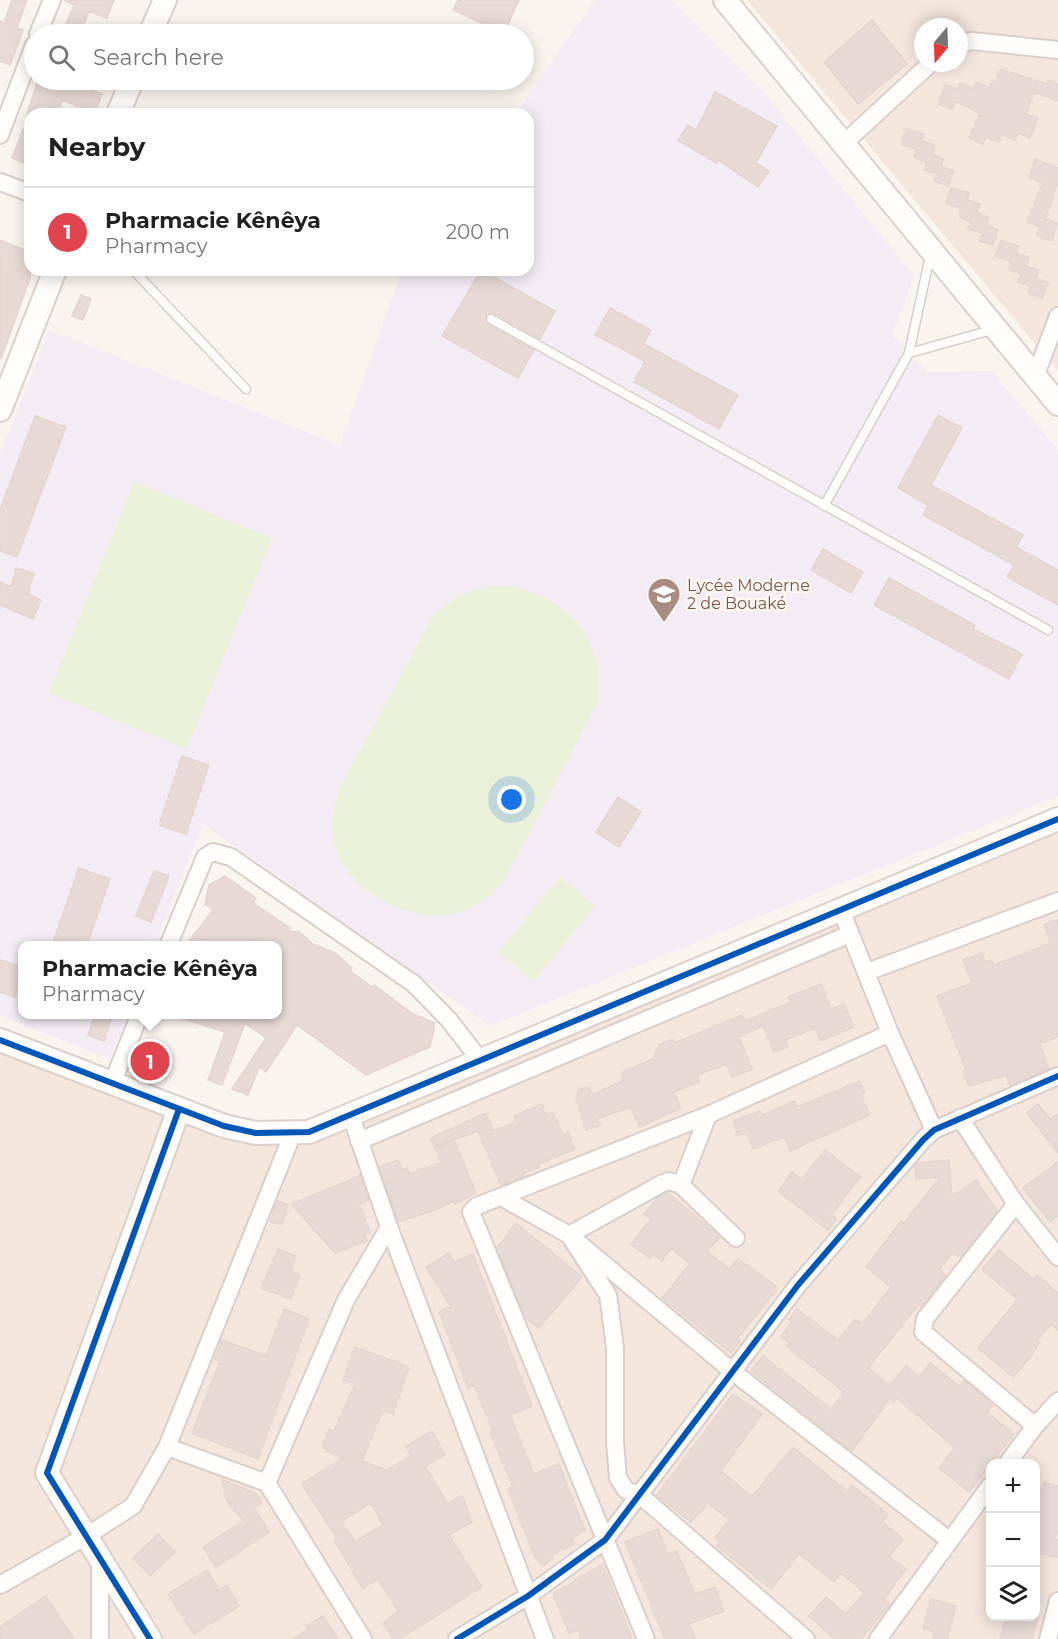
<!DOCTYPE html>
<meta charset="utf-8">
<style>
body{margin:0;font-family:Montserrat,sans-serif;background:#f2f2f2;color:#222}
.controls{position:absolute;right:18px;bottom:18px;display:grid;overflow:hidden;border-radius:12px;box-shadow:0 3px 15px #0003}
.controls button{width:54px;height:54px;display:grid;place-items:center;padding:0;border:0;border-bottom:2px solid #e0e0e0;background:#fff;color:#222;font:30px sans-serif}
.compass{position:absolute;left:914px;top:18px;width:54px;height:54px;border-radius:50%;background:#fff;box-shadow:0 3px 15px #0003;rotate:199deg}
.you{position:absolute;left:512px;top:800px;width:21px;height:21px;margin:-15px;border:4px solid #fff;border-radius:50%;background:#1a73e8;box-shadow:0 0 0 9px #1a73e833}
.badge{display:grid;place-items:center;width:39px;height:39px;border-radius:50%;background:#a98b83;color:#fff;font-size:20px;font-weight:700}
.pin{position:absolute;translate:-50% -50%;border:3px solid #fff;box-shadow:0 2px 6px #0006}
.popup{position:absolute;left:18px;top:941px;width:264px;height:78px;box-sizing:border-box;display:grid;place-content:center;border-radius:12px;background:#fff;filter:drop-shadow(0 2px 4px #0005);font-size:20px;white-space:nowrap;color:#767676}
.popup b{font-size:22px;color:#222}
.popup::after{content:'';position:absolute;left:50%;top:100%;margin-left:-12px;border:12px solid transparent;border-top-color:#fff}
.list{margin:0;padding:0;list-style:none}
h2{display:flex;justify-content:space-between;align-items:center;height:78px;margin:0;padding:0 24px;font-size:26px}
h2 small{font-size:20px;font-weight:400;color:#767676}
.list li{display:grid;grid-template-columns:39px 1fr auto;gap:18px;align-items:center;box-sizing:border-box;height:90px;padding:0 24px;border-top:2px solid #e0e0e0}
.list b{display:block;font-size:22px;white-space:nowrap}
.list p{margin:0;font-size:20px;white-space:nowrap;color:#767676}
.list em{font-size:20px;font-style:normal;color:#767676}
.icon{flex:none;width:33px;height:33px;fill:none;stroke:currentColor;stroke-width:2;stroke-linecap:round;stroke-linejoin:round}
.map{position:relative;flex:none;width:1058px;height:1639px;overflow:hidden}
.search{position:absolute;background:#fff;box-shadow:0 3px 15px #0003;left:24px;top:24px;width:510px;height:66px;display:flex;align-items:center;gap:15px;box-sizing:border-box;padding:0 21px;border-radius:33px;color:#767676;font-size:22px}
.panel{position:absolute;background:#fff;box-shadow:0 3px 15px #0003;left:24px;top:108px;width:510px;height:168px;border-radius:18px}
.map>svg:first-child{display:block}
.residential{fill:#f4e6dd;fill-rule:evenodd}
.education{fill:#f4ecf5}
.green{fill:#eaf1d8}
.building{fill:#e7dad5;stroke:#e4d5cf;stroke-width:1.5;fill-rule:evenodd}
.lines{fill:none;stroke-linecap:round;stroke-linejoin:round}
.lane-casing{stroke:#d9cfca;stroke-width:11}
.street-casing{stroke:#d9cfca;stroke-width:20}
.secondary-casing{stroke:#dbd0cb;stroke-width:26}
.lane{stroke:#fefdfc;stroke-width:8}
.street{stroke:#fefdfc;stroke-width:16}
.secondary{stroke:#fefdfc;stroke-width:22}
.cycleway-casing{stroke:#fff8f2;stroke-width:10}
.cycleway{stroke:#0057b8;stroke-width:6}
.labels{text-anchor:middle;stroke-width:5;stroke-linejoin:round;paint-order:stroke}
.poi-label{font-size:16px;fill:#7d5349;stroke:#fff8f2;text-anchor:start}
</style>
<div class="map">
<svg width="1058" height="1639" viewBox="0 0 1058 1639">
<rect width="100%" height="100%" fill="#faf4ee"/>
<!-- residential -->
<path class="residential" d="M747 0H1058V371ZM923 27H959V63H923Z
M1058 827V1639H0V1049L292 1135ZM990 1464H1036V1616H990Z"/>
<!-- education -->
<path class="education" d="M595 0H671L762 91 914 276 892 335 927 372 991 371 1058 450V796L490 1026 203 824 155 945 22 946V1014L128 1015 110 1059 0 1016V454L49 330 340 445 402 270H528V114H516Z"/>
<!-- green -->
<path class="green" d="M134 482 272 538 187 749 49 693Z
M512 586C576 603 605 638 597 705L504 881C480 909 449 922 412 912 357 897 317 853 338 794 346 771 362 748 374 726 393 690 413 653 432 617 456 593 478 585 512 586Z
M560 877 596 906 534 981 498 952Z"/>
<!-- building -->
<path class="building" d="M12 0H27L17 28 23 30 10 65 0 61V21L4 23Z
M64 0H114L107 18 89 11 80 34H62L74 5Z
M458 0H519L504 33 453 10Z
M872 20 907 64 858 104 824 62Z
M1000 69 1047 84 1048 80 1058 84V101L1034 92 1026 114 1038 118 1030 138 1018 132 1015 140 1002 134 999 142 986 137 983 144 969 138 980 113 955 101 952 109 938 104 945 85 958 89 961 83 974 89 976 82 990 88 992 80 996 81Z
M38 80H45L68 88 70 82 102 94 95 113 62 100 57 114H27Z
M715 92 777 126 756 163 769 171 758 187 718 160 716 163 678 140 688 125 696 130Z
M29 115H30V165L12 158Z
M906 129 924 134 922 141 935 145 932 154 944 159 941 166 954 171 948 186 934 181 937 174 924 170 927 163 914 157 916 149 901 144Z
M1035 159 1058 168V182L1045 219 1057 223 1052 241 1037 235 1040 227 1027 222 1043 183 1029 177Z
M951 188 969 193 967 200 980 204 977 213 989 218 986 225 998 230 993 245 979 241 982 233 968 229 971 222 959 217 961 208 946 203Z
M0 240 30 252V278L1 359Z
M1001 241 1018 246 1016 253 1029 257 1026 266 1038 270 1036 278 1048 283 1042 298 1028 293 1031 286 1018 282 1021 275 1009 269 1011 261 995 256Z
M481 270 555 311 540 339 494 313 486 315 488 325 534 350 518 378 442 336Z
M81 295 91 299 83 320 72 316Z
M610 308 651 330 644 344 738 395 719 429 634 382 645 361 595 335Z
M938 415 962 428 931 485 1023 535 1016 547 1058 570V605L1007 577 1014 565 923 515 928 505 898 488Z
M35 416 66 427 17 557 0 551V510Z
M823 549 863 572 851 593 811 570Z
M16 568 34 573 28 594 41 600 33 619 0 605V582L11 587Z
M889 578 975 625 973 629 1022 654 1009 679 874 605Z
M182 756 209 765 186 834 159 825Z
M618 797 641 812 619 847 596 832Z
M79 868 110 879 87 945H52Z
M154 871 169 876 151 922 136 916Z
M225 876 256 898 253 903 290 928 289 931 299 932 313 944 335 953 352 968 350 971 372 987 374 985 413 1014 435 1023 430 1047 366 1075 297 1025 266 1072 259 1067 248 1095 232 1089 266 1038 245 1023 222 1085 208 1080 225 1032 178 1017 179 1014H278V945H260L252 939 247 945H186L213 910 205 904 209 885Z
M1058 920V1037L1040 1044 1049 1069 1010 1085 1006 1075 969 1086 963 1071 966 1070 937 996 972 983 963 960 982 953 986 962 992 960 994 965 1051 943 1044 925Z
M0 960 22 967 15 997 0 992Z
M821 984 831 1009 844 1004 854 1027 820 1041 815 1028 785 1040 788 1047 774 1052 763 1026 739 1037 752 1069 732 1077 727 1064 697 1075 699 1082 674 1092 681 1108 640 1127 630 1107 597 1119 600 1125 586 1130 576 1098 579 1089 588 1087 592 1094 597 1093 624 1080 621 1073 653 1059 659 1045 673 1039 675 1043 742 1015 745 1021 791 1002 788 997Z
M95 1014H113L104 1041 88 1035Z
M860 1081 865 1092 861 1094 870 1115 790 1151 784 1137 753 1149 747 1133 738 1135 733 1121 760 1111 762 1115 795 1101 797 1107Z
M542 1104 547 1116 553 1113 563 1134 568 1132 575 1149 539 1164 540 1167 523 1173 524 1176 501 1185 478 1131 434 1147 431 1138 486 1113 493 1131 516 1122 514 1116Z
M1038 1104 1050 1119 1058 1114V1153L1027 1113Z
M454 1140 476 1193 455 1204 454 1201 435 1210 398 1222 380 1167 398 1160 402 1170 407 1168 410 1174 441 1162 435 1148Z
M825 1150 860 1177 831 1215 837 1219 828 1230 778 1191 792 1172 802 1179Z
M949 1160 952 1196 976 1180 997 1211 961 1257 953 1252 939 1270 946 1275 921 1307 918 1305 868 1368 890 1385 906 1366 919 1377 930 1363 959 1386 964 1380 993 1405 987 1412 1014 1434 969 1492 939 1468 954 1449 953 1446 897 1398 894 1402 890 1398 852 1451 751 1371 763 1356 831 1409 844 1392 786 1346 789 1343 781 1336 792 1322 789 1319 797 1309 838 1340 855 1319 862 1324 891 1287 866 1267 901 1221 904 1223 940 1177 916 1179 915 1165 917 1163Z
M1058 1162V1216L1050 1222 1023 1188Z
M360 1176 369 1200 359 1204 370 1232 364 1235 367 1241 335 1253 291 1204Z
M668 1193 720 1237 707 1251 729 1269 738 1258 778 1288 737 1339 740 1341 731 1353 662 1298 690 1264 671 1248 662 1261 653 1254 650 1258 631 1244 651 1219 644 1214 657 1198Z
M277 1201 288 1205 282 1225 270 1222Z
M516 1223 582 1277 539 1328 525 1317 497 1248Z
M278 1249 296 1256 291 1271 300 1275 291 1299 261 1288Z
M999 1250 1034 1279 1037 1275 1058 1293V1330L1051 1324 1036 1341 1039 1343 1032 1355 1013 1377 978 1348 1018 1299 982 1270Z
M449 1253 454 1262 473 1254 532 1406 510 1415 534 1474 559 1464 585 1530 572 1538 575 1544 551 1555 553 1558 543 1566 535 1557 508 1489 513 1487 490 1432 493 1431 474 1385 468 1388 439 1311 451 1307 426 1267Z
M284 1309 309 1319 258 1459 192 1433 220 1361 215 1359 222 1340 266 1356Z
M355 1347 409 1367 393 1414 383 1410 362 1461 387 1470 411 1456 406 1446 432 1431 445 1455 425 1466 448 1504 462 1495 472 1522 449 1535 482 1587 399 1639H393L383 1623 398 1611 378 1579 363 1589 334 1540 337 1538 302 1484 343 1458 326 1451 327 1449 322 1447 329 1429 334 1431 355 1384 343 1380ZM371 1503 383 1525 355 1542 341 1521Z
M733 1394 762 1414 721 1471 750 1495H753L793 1447 847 1491 852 1485 888 1514 883 1522 903 1539 889 1556 906 1569 884 1599 890 1604 861 1639H835L809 1616 826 1597 846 1614 864 1593 841 1573 834 1582 799 1554 771 1589 717 1546 720 1542 715 1538 729 1520 708 1503 691 1522 657 1495Z
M222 1480 256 1493 262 1503 254 1508 269 1532 216 1567 203 1547 244 1521 226 1500Z
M1044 1482 1058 1486V1529L1055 1539 1058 1540V1558L1035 1551V1486L1043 1489Z
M658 1529 668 1554 677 1551 695 1594 715 1587 724 1611 689 1624 696 1639H665L625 1542Z
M158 1534 175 1552 150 1576 133 1558Z
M602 1564 610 1582 632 1639H581L578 1630 569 1633 553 1594Z
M207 1570 219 1590 227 1585 239 1606 194 1634 168 1594Z
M46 1596 74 1639H0V1627Z
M931 1599 956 1606 947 1639H933L934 1632 923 1628Z
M323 1616 338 1639H293L308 1629 306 1626Z
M1006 1617H1038L1032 1639H1000Z"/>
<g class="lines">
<defs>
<path id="lane" d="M133 270 246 389
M491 319 1048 630
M909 353 992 330
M824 506 909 353 930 256"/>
<path id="street" d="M38 34 52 0
M959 43 972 41 1058 50
M0 135 34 45
M842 145 931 63
M0 182 30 193
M1035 377 1058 316
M841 910 890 1033 934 1130
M168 946 205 857 213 852 231 857 414 984 449 1020 481 1061
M867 972 1058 901
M112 1084 140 1014
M708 1115 681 1185 669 1181 661 1184 569 1235 608 1295 615 1348V1442L618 1478 626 1490 641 1496 806 1639
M351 1116 389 1227 545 1639
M960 1118 1016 1204 1058 1257
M359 1141 850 934
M681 1185 736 1238
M501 1197 569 1235 732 1371 950 1541
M1016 1204 925 1319 923 1332 1035 1426
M167 1447 267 1483 363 1639
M1007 1464 1035 1426 1058 1401
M267 1483 346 1300 389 1227
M100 1559V1639
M0 1585 88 1535 133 1506 167 1447 293 1133
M457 1639 528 1596 605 1540 798 1285 923 1140 934 1130 1058 1076
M646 1639 471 1212 477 1206 708 1115 890 1033
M878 1639 990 1486
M1048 1639 1058 1601"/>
<path id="secondary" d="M725 0 1058 404
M150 34 165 0
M118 114 132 80
M0 410 55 270
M0 1040 224 1126 256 1133 309 1132 1058 819
M150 1639 47 1473 179 1109"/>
</defs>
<!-- lane casing -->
<use href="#lane" class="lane-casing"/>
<!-- street casing -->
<use href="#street" class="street-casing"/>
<!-- secondary casing -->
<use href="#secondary" class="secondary-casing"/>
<!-- lane -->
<use href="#lane" class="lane"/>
<!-- street -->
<use href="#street" class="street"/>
<!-- secondary -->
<use href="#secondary" class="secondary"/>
<defs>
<path id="cycleway" d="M0 1040 224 1126 256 1133 309 1132 1058 819
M150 1639 47 1473 179 1109
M457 1639 528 1596 605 1540 798 1285 923 1140 934 1130 1058 1076"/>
</defs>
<!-- cycleway casing -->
<use href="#cycleway" class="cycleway-casing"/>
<!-- cycleway -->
<use href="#cycleway" class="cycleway"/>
</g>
<!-- icons -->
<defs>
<symbol id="school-pin" viewBox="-11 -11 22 30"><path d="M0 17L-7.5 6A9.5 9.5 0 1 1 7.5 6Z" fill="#a98b83" stroke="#fff8f2"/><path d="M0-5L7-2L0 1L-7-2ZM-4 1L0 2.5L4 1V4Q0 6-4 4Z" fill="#fff"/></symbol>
</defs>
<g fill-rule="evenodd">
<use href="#school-pin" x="645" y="575" width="38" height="52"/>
</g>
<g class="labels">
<!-- poi labels -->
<g class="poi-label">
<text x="687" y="591">Lycée Moderne<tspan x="687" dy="18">2 de Bouaké</tspan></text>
</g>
</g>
</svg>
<div class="controls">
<button>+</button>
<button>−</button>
<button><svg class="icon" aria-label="layers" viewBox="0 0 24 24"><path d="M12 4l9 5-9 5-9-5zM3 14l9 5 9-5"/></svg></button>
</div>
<svg class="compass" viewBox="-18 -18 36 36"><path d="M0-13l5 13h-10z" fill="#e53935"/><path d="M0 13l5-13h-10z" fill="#767676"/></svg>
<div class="you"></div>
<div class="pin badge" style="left:150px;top:1061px;background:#e0444e">1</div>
<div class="popup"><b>Pharmacie Kênêya</b>Pharmacy</div>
<div class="search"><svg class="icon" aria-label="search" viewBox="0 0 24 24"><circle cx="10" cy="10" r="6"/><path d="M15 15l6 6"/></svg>Search here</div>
<section class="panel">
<h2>Nearby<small></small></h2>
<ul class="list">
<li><span class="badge" style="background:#e0444e">1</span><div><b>Pharmacie Kênêya</b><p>Pharmacy</p></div><em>200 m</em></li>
</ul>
</section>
</div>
